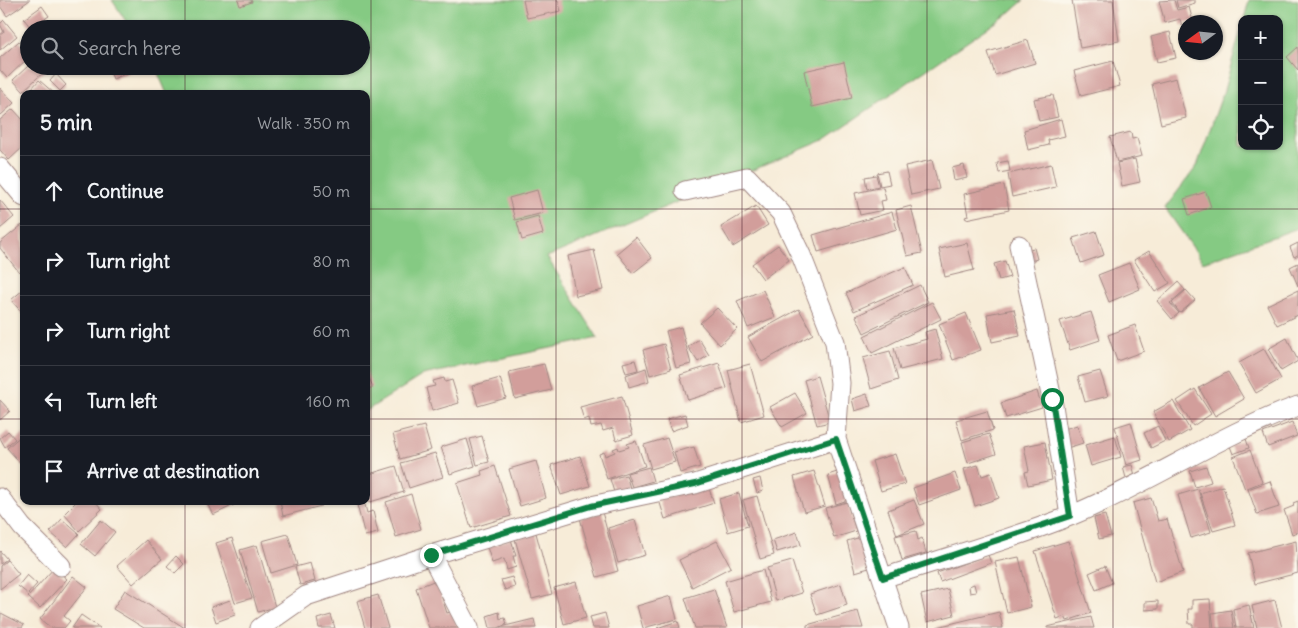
<!DOCTYPE html>
<meta charset="utf-8">
<style>
body{margin:0;font-family:Delius,sans-serif;background:#20242c;color:#f1f3f6}
.controls{position:absolute;right:15px;top:15px;display:grid;overflow:hidden;border-radius:10px;box-shadow:0 1px 4px #0004}
.controls button{width:45px;height:45px;display:grid;place-items:center;padding:0;border:0;border-bottom:1px solid #363941;background:#171b24;color:#f1f3f6;font:25px sans-serif}
.compass{position:absolute;left:1178px;top:15px;width:45px;height:45px;border-radius:50%;background:#171b24;box-shadow:0 1px 4px #0004;rotate:255deg}
.stop{position:absolute;width:15px;height:15px;margin:-11px;border:4px solid #0b8043;border-radius:50%;background:#fff}
.stop.end{background:#0b8043;border-color:#fff;box-shadow:0 1px 5px #0008}
.list{margin:0;padding:0;list-style:none}
h2{display:flex;justify-content:space-between;align-items:center;height:65px;margin:0;padding:0 20px;font-size:21px}
h2 small{font-size:16px;font-weight:400;color:#9ea1a6}
.list li{display:grid;grid-template-columns:32px 1fr auto;gap:15px;align-items:center;box-sizing:border-box;height:70px;padding:0 20px;border-top:1px solid #363941}
.list b{display:block;font-size:19px;white-space:nowrap}
.list em{font-size:16px;font-style:normal;color:#9ea1a6}
.icon{flex:none;width:28px;height:28px;fill:none;stroke:currentColor;stroke-width:2;stroke-linecap:round;stroke-linejoin:round}
.map{position:relative;flex:none;width:1298px;height:628px;overflow:hidden}
.search{position:absolute;background:#171b24;box-shadow:0 1px 4px #0004;left:20px;top:20px;width:350px;height:55px;display:flex;align-items:center;gap:12px;box-sizing:border-box;padding:0 18px;border-radius:28px;color:#9ea1a6;font-size:19px}
.panel{position:absolute;background:#171b24;box-shadow:0 1px 4px #0004;left:20px;top:90px;width:350px;height:415px;border-radius:10px}
.map>svg:first-child{display:block}
.green{fill:#85ca83;stroke:#687457}
.building{fill:#d29e9b}
.lines{fill:none;stroke-linecap:round;stroke-linejoin:round}
.street-casing{stroke:#a08682;stroke-width:21}
.street{stroke:#fff;stroke-width:19}
.route{stroke:#0b8043;stroke-width:6}
.grid{fill:none;stroke:#4a1f2b;stroke-width:1;stroke-opacity:0.55}
</style>
<div class="map">
<svg width="1298" height="628" viewBox="0 0 1298 628">
<rect width="100%" height="100%" fill="#fbf7ec"/>
<filter id="ink" filterUnits="userSpaceOnUse"><feTurbulence type="fractalNoise" baseFrequency=".02" numOctaves="2"/><feDisplacementMap in="SourceGraphic" scale="10" xChannelSelector="R" yChannelSelector="G"/><feConvolveMatrix kernelMatrix="1 2 1 2 8 2 1 2 1" color-interpolation-filters="sRGB"/></filter>
<filter id="wash" filterUnits="userSpaceOnUse"><feTurbulence type="fractalNoise" baseFrequency=".0096" numOctaves="4" result="noise"/><feDisplacementMap in="SourceGraphic" scale="20" xChannelSelector="R" yChannelSelector="G"/><feGaussianBlur stdDeviation="1.12" result="paint"/><feColorMatrix in="noise" values="0 0 0 0 0 0 0 0 0 0 0 0 0 0 0 0 0 1.4 0 .05"/><feComposite in="paint" operator="in"/></filter>
<g filter="url(#wash)">
<rect width="100%" height="100%" fill="#f7ecd8"/>
<!-- green -->
<path class="green" d="M112 0H1024L1008 14 824 140 547 257 598 338 423 375 366 411V94H167L155 66H361V29H131Z
M1249 0H1298V228L1203 262 1165 208 1197 166 1224 90 1242 26V146H1279V19H1244Z"/>
<g id="blocks">
<!-- building -->
<path class="building" d="M0 0H30L7 16 0 6Z
M238 0H251L252 2 240 6Z
M523 0H558L561 11 527 18Z
M1072 0H1113L1119 41 1080 48Z
M1174 0 1177 10 1189 7 1192 18H1195L1196 22H1186L1182 26 1180 19 1165 23 1159 1Z
M1176 0H1195V3L1178 8Z
M42 6 49 16 31 28 24 19Z
M4 20 17 36 0 50V35L4 32 0 24Z
M1170 32 1176 58 1157 62 1151 37Z
M1028 40 1035 63 995 75 988 52Z
M19 41 29 52V57L7 78 0 70V58Z
M1298 47V70L1287 57Z
M1113 61 1120 86 1081 96 1074 71Z
M844 62 852 98 812 107 804 71Z
M28 66H46L48 68 23 91 13 80Z
M108 66H130L132 71 113 79Z
M56 74 66 85 60 91 50 81Z
M1176 78 1186 118 1161 124 1152 84Z
M39 80 55 94H39L32 88Z
M0 88 14 103 0 116Z
M1053 95 1058 117 1039 121 1034 99Z
M13 109 24 121V146L9 160 0 150V120Z
M1061 119 1065 136 1048 140 1049 145 1028 150 1024 130Z
M1131 132 1132 139 1137 138 1142 156 1117 162 1110 137Z
M1135 159 1140 182 1122 186 1117 163Z
M932 160 939 189 911 195 905 166Z
M1008 161 1010 171 999 173 997 163Z
M1051 164 1056 187 1012 197 1008 174Z
M964 165 967 178 954 181 952 168Z
M887 171 890 184 880 186 877 173Z
M876 175 879 186 867 189 865 177Z
M1004 185 1009 210 966 219 965 217 968 216 964 194Z
M883 187 886 200 881 201 883 210 860 215 855 193Z
M537 190 543 213 515 220 509 198Z
M1206 192 1211 207 1189 215 1184 199Z
M0 200 14 217 0 229Z
M756 206 768 225 733 247 721 227Z
M911 206 922 253 907 256 896 210Z
M892 212 897 229 818 252 813 235Z
M538 216 543 234 522 240 517 222Z
M22 225 24 268 19 272 0 248V243Z
M1096 231 1104 255 1081 263 1073 238Z
M636 237 652 258 633 273 617 253Z
M967 243 974 270 945 277 939 249Z
M1298 243V255L1294 257 1290 247Z
M778 245 789 260 763 279 752 264Z
M1034 248 1037 259 1027 262 1025 250Z
M594 250 603 290 576 296 568 256Z
M1149 251 1170 283 1155 292 1134 260Z
M1005 261 1010 277 999 280 994 264Z
M1129 263 1140 289 1109 302 1098 275Z
M1298 263V286L1290 267Z
M905 267 913 285 854 311 846 293Z
M1178 282 1185 290 1170 303 1179 313 1172 319 1157 301Z
M920 285 928 302 864 333 856 316Z
M24 289V315L11 300Z
M763 290 775 317 748 328 737 301Z
M1186 290 1195 300 1180 313 1172 303Z
M1298 290V315L1277 325 1267 305Z
M932 302 941 319 872 353 864 336Z
M717 308 737 329 720 345 700 323Z
M799 309 813 334 762 362 748 337Z
M1014 309 1020 336 992 342 987 314Z
M1091 312 1100 340 1070 350 1060 321Z
M966 313 981 350 953 360 939 324Z
M1135 325 1144 351 1117 361 1108 335Z
M681 327 691 364 676 368 666 331Z
M935 329 943 359 900 370 894 348 927 339 925 332Z
M1287 338 1298 361 1281 371 1268 349Z
M699 339 709 355 698 362 688 347Z
M664 344 671 369 650 375 643 350Z
M1264 349 1281 379 1256 393 1239 363Z
M890 351 898 380 871 389 863 358Z
M635 360 638 370 626 373 623 363Z
M719 363 727 388 688 400 680 375Z
M544 364 551 390 515 399 509 372Z
M750 364 764 415 741 422 728 370Z
M646 368 649 381 629 387 626 375Z
M366 371 373 387 366 390Z
M1100 371 1108 396 1085 402 1078 377Z
M1228 372 1244 399 1215 416 1199 388Z
M817 376 830 422 817 425 804 380Z
M444 378 445 382 452 380 459 403 432 411 426 388 435 386 433 381Z
M500 378 506 398 478 406 472 386Z
M1195 389 1211 414 1193 426 1177 401Z
M1037 391 1042 407 1006 418 1001 403Z
M795 393 807 413 782 427 770 407Z
M867 394 871 406 855 411 852 399Z
M622 396 633 435 616 440 613 428 603 431 601 425 591 427 589 418 584 420 580 407Z
M0 400 10 411 0 420Z
M1173 401 1190 430 1169 442 1153 412Z
M987 411 993 430 962 440 956 420Z
M685 414 688 425 671 431 667 419Z
M1131 422 1142 460 1126 465 1115 427Z
M1292 422 1297 436 1268 447 1263 433Z
M1077 425 1083 443 1067 448 1061 430Z
M424 426 431 450 400 459 393 434Z
M1158 426 1165 441 1151 448 1144 433Z
M8 431 15 439 5 447 0 438Z
M24 433V467L7 448Z
M989 434 996 454 968 463 962 442Z
M482 436 489 462 477 465 470 439Z
M1115 436 1121 457 1091 466 1085 445Z
M667 438 675 462 651 469 644 445Z
M467 439 475 466 450 474 441 447Z
M1246 439 1249 448 1233 454 1230 446Z
M636 441 645 466 607 479 599 454 604 452 605 456 615 452 613 449 618 447 619 450 629 447 627 444Z
M1045 442 1052 480 1028 485 1025 472 1029 471 1024 446Z
M694 447 700 467 680 473 674 452Z
M1250 450 1262 482 1245 489 1233 457Z
M435 453 443 477 409 488 401 463Z
M895 454 905 484 881 491 872 461Z
M580 456 590 486 561 495 551 465Z
M536 461 546 498 520 506 509 469Z
M978 465 982 476 991 473 999 498 975 506 964 469Z
M1132 465 1135 475 1126 478 1123 467Z
M396 466 404 492 370 502 366 490V475Z
M495 466 511 516 471 528 457 483 482 475 481 471Z
M1206 466 1211 482 1195 487 1190 471Z
M649 467 653 481 632 487 627 473Z
M814 471 825 506 804 512 794 477Z
M840 471 848 500 836 504 828 475Z
M955 473 961 490 919 505 913 488Z
M626 475 630 488 614 492 610 479Z
M760 478 763 491 757 493 753 480Z
M1270 481 1279 507 1257 514 1248 489Z
M707 483 714 503 665 519 659 500Z
M1223 486 1235 525 1213 531 1200 493Z
M1198 489 1211 532 1191 538 1178 495Z
M739 493 748 526 728 532 719 499Z
M411 494 421 529 396 537 386 502Z
M757 496 774 555 760 559 743 500Z
M1151 498 1158 521 1167 519 1183 572 1155 582 1133 503Z
M914 500 924 524 897 535 888 510Z
M77 501H95L102 509 79 531 64 514Z
M210 501H233L234 505 213 515 207 503Z
M280 501H320L321 506 283 516Z
M356 501H364L367 513 373 511 378 533 365 536Z
M1298 501V532L1292 534 1284 510 1294 506 1293 503Z
M847 502 856 531 834 538 825 508Z
M602 512 618 571 597 577 580 518Z
M1105 515 1111 536 1099 539 1094 518Z
M62 519 79 534 67 547 50 532Z
M101 520 115 532 95 556 81 544Z
M635 520 645 555 618 563 608 528Z
M916 531 918 540 922 538 926 553 902 560 895 536Z
M797 532 801 545 777 552 773 540Z
M536 533 552 594 532 599 515 539Z
M288 534 297 565 271 573 262 541Z
M861 537 869 568 855 572 847 541Z
M232 538 252 598 235 603 216 543Z
M511 539 516 556H513L516 567 507 570 504 559 492 563 487 547Z
M146 540 162 559 133 584 117 566Z
M717 541 731 567 692 587 679 560Z
M1068 541 1091 613 1067 621 1065 616 1057 619 1035 551Z
M1296 541 1298 573 1255 584 1248 553Z
M257 545 275 607 258 612 240 550Z
M0 551 7 559 0 564Z
M988 555 991 563 940 582 937 573Z
M176 556 184 564 175 573 167 566Z
M1019 557 1031 607 1007 613 995 562Z
M7 560 19 574 0 589V566Z
M792 561 802 593 776 601 767 568Z
M310 563 315 581 300 585 295 567Z
M1105 566 1112 583 1096 590 1089 573Z
M54 568 67 579 40 608 28 597Z
M763 570 771 602 734 612 725 581Z
M27 575 37 584 28 594 18 586Z
M73 576 87 587 64 616 70 621 64 628H51L40 619Z
M512 577 515 587 505 590 501 580Z
M436 580 447 613 452 611 458 628H429L416 588Z
M576 582 586 618 564 624 554 588Z
M841 584 847 605 817 615 810 594Z
M974 584 976 592 970 593 969 586Z
M714 589 727 628H695L685 598Z
M948 589 954 615 927 622 921 595Z
M125 590 185 628H144L113 609Z
M378 595 388 628H365L357 601Z
M671 596 677 619 643 628 637 606Z
M1210 599 1212 628H1193V624H1189L1188 609H1192V600Z
M230 600 235 615 216 622 211 607Z
M1275 600 1282 628H1257L1252 606Z
M1158 601V609L1145 610V602Z
M1249 605 1254 628H1236L1233 609Z
M1231 610 1234 628H1214L1212 613Z
M858 611 863 628H807V625Z
M499 612 500 619 505 618 507 624 498 628H490L487 616Z
M999 612 1003 628H937V627Z
M1 613 24 625 22 628H0Z
M605 613 609 628H593L590 617Z
M81 615 100 628H72Z
M331 615 335 628H319L317 619Z
M1091 617 1094 628H1047V627Z
M534 619 536 628H501V627Z
M678 621 680 628H657Z"/>
</g>
</g>
<g filter="url(#ink)">
<use href="#blocks" fill-opacity="0" stroke="#a08682" stroke-width="1"/>
<g class="lines">
<defs>
<path id="street" d="M0 168 24 197
M685 191 747 177 781 213 801 255 835 342 840 383 836 439
M1019 245 1052 399 1070 516
M0 498 22 527 61 566
M431 555 469 628
M883 578C945 558 1010 540 1070 516 1148 484 1219 435 1298 406
M260 628 306 596 431 555 591 506 695 484 836 439 899 628"/>
</defs>
<!-- street casing -->
<use href="#street" class="street-casing"/>
<!-- street -->
<use href="#street" class="street"/>
</g>
</g>
<g class="lines" filter="url(#ink)">
<!-- route -->
<path class="route" d="M431 555 591 506 695 484 836 439 883 578 1070 516 1052 399"/>
</g>
<!-- grid -->
<path class="grid" d="M185 0V29M371 0V628M556 0V628M742 0V628M927 0V628M1113 0V628M185 66V94M0 209H24M366 209H1298M0 419H24M366 419H1298M185 501V628"/>
</svg>
<div class="controls">
<button>+</button>
<button>−</button>
<button><svg class="icon" aria-label="locate" viewBox="0 0 24 24"><circle cx="12" cy="12" r="6"/><path d="M12 2v4M12 18v4M2 12h4M18 12h4"/></svg></button>
</div>
<svg class="compass" viewBox="-18 -18 36 36"><path d="M0-13l5 13h-10z" fill="#e53935"/><path d="M0 13l5-13h-10z" fill="#9ea1a6"/></svg>
<div class="stop" style="left:1052px;top:399px"></div>
<div class="stop end" style="left:431px;top:555px"></div>
<div class="search"><svg class="icon" aria-label="search" viewBox="0 0 24 24"><circle cx="10" cy="10" r="6"/><path d="M15 15l6 6"/></svg>Search here</div>
<section class="panel">
<h2>5 min<small>Walk · 350 m</small></h2>
<ul class="list">
<li><svg class="icon" aria-label="ahead" viewBox="0 0 24 24"><path d="M12 20V5M6 11l6-6 6 6"/></svg><div><b>Continue</b></div><em>50 m</em></li>
<li><svg class="icon" aria-label="right" viewBox="0 0 24 24"><path d="M7 20v-9h11M14 6l5 5-5 5"/></svg><div><b>Turn right</b></div><em>80 m</em></li>
<li><svg class="icon" aria-label="right" viewBox="0 0 24 24"><path d="M7 20v-9h11M14 6l5 5-5 5"/></svg><div><b>Turn right</b></div><em>60 m</em></li>
<li><svg class="icon" aria-label="left" viewBox="0 0 24 24"><path d="M17 20v-9H6M10 6l-5 5 5 5"/></svg><div><b>Turn left</b></div><em>160 m</em></li>
<li><svg class="icon" aria-label="arrive" viewBox="0 0 24 24"><path d="M6 21V4h12l-3 4 3 4H6"/></svg><div><b>Arrive at destination</b></div></li>
</ul>
</section>
</div>
